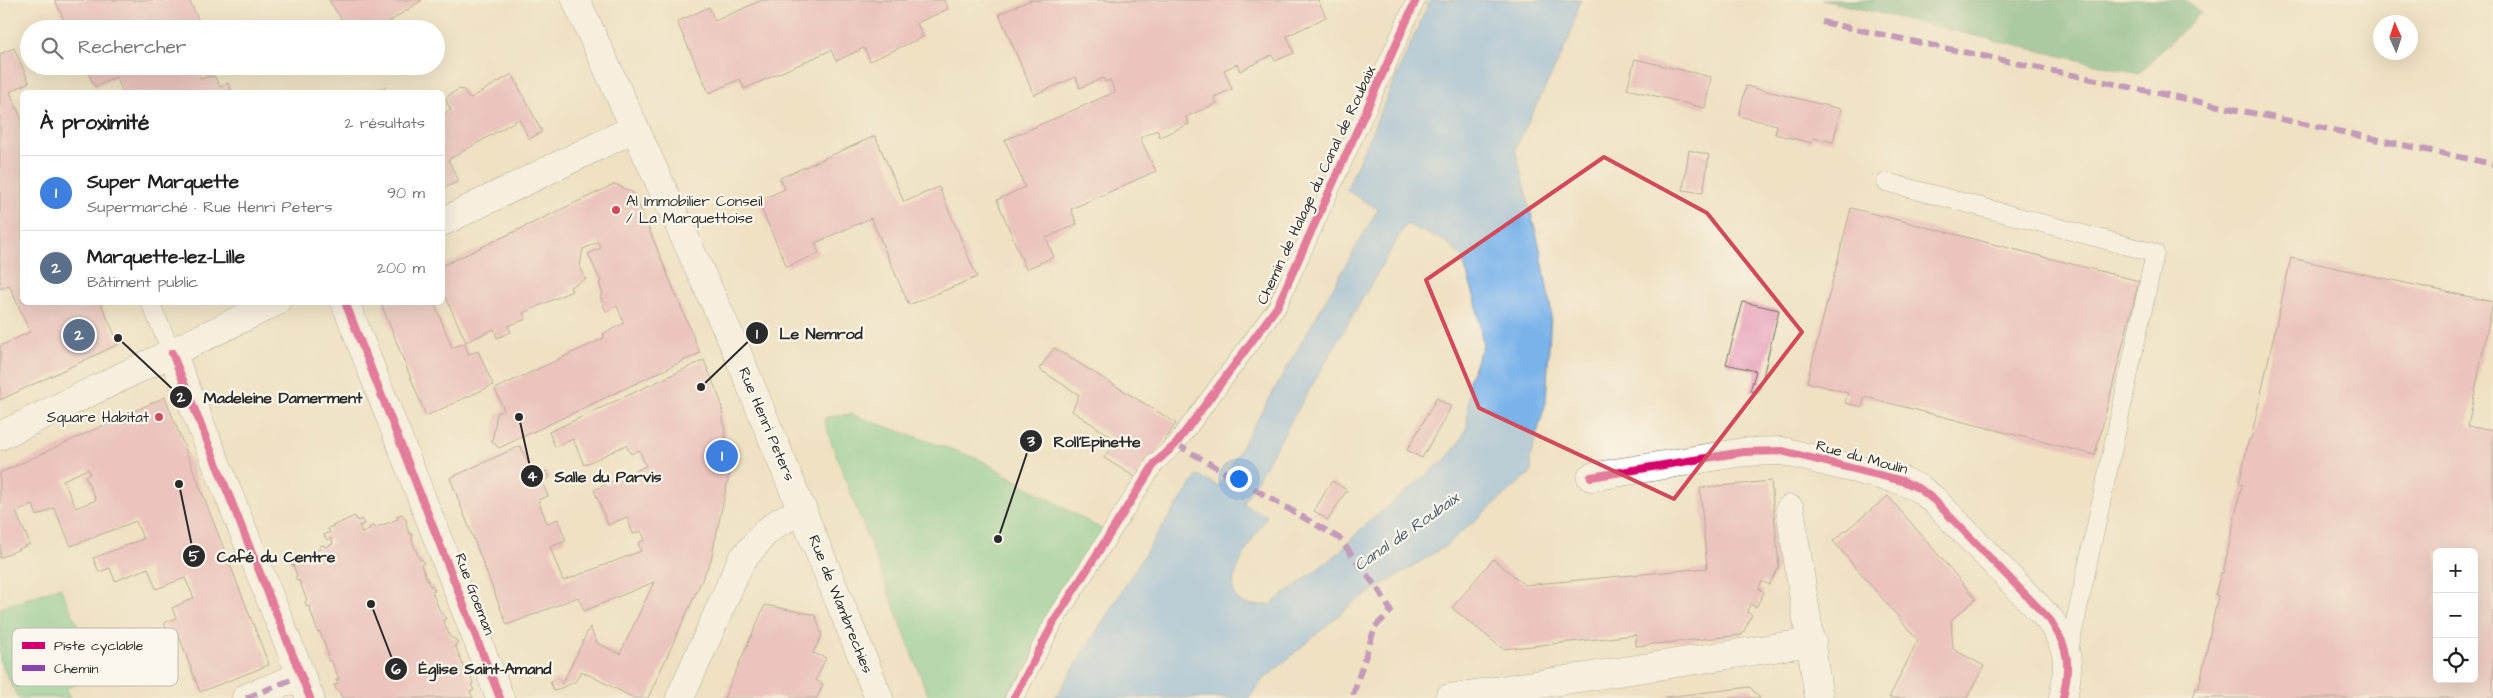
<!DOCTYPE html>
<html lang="fr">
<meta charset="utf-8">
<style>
body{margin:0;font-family:"Architects Daughter",sans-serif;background:#f6f6f6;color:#222}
.controls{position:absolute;right:15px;bottom:15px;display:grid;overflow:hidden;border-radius:8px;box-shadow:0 5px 20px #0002}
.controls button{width:45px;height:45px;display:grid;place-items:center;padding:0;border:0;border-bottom:1px solid #e0e0e0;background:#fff;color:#222;font:25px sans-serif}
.compass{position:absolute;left:2373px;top:15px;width:45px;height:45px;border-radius:50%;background:#fff;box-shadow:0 5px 20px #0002;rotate:357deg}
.you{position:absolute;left:1238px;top:478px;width:18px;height:18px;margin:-12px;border:4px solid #fff;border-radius:50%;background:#1a73e8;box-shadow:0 0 0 8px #1a73e833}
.badge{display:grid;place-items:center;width:32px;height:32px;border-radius:50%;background:#0b8043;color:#fff;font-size:16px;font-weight:700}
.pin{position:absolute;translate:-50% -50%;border:2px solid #fff;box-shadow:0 1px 5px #0006}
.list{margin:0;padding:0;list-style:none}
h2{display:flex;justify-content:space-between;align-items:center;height:65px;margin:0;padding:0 20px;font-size:21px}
h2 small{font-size:16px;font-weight:400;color:#767676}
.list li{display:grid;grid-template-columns:32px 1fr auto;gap:15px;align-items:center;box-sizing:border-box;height:75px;padding:0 20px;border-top:1px solid #e0e0e0}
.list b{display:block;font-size:19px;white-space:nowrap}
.list p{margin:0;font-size:16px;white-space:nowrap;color:#767676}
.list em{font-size:16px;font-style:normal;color:#767676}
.icon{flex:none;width:28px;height:28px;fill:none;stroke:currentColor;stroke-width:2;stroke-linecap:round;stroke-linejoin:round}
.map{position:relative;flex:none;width:2493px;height:698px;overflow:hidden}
.search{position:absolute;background:#fff;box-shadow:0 5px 20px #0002;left:20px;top:20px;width:425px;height:55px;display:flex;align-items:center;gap:12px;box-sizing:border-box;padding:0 18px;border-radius:28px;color:#767676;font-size:19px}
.panel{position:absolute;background:#fff;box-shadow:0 5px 20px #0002;left:20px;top:90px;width:425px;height:215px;border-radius:8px}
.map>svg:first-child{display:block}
.green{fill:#70c98f;stroke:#4e7a5d}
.forest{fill:#5cad7a;stroke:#446c52}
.water{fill:#7ab3ea;stroke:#526f8a;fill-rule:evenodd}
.building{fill:#e69fb7;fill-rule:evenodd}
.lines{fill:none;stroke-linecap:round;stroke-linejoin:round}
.lane-casing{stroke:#706b60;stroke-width:19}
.street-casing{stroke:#706b60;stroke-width:29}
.secondary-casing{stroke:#706b60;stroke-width:29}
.lane{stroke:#fff;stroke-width:18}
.street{stroke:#fff;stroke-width:28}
.secondary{stroke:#fff;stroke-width:28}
.quiet{stroke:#8e44ad;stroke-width:6;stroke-dasharray:12 6;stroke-linecap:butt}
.cycleway-casing{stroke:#fbf7ec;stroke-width:11}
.cycleway{stroke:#d6006c;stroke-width:8}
.marked{fill:none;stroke:#d1495b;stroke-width:4;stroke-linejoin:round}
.poi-dot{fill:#d1495b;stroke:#fbf7ec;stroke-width:2}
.labels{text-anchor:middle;stroke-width:4.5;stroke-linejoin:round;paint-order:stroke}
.street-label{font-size:15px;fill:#2b2b2b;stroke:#fbf7ec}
.poi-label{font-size:15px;fill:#2b2b2b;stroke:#fbf7ec;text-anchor:start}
.water-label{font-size:16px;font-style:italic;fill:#475b6e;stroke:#fbf7ec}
.key{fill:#fbf7ec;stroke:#bdbab2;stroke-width:1}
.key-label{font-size:14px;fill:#2b2b2b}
.leader{fill:none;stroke:#2b2b2b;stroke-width:2}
.callout-dot{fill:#2b2b2b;stroke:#fbf7ec;stroke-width:2}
.mark-label{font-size:15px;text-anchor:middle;font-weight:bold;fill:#fff}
.callout-label{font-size:16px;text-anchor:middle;font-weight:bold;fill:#2b2b2b;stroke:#fbf7ec;stroke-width:4.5;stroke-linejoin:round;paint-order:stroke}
</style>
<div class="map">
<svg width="2493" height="698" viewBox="0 0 2493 698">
<rect width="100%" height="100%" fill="#fbf7ec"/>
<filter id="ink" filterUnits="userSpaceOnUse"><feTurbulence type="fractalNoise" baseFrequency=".02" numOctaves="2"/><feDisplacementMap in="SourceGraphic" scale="10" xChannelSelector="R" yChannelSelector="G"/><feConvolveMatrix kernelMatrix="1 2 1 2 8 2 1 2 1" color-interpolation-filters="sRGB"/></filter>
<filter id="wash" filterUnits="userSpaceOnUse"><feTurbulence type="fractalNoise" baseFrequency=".0096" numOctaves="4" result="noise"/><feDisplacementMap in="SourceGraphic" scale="20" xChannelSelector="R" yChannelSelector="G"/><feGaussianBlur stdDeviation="1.12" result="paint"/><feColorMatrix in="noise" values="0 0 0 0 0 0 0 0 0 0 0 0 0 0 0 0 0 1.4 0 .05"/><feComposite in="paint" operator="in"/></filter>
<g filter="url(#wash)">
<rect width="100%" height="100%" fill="#efe1c2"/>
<!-- green -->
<path class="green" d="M850 414 979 459 1103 530 1009 698H929L830 439 824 418Z
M60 587 98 668 75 678 78 683 66 689 70 698H18L0 662V608Z"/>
<!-- forest -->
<path class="forest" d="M1822 0H2186L2201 13 2138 74Z"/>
<!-- water -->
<path class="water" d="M1430 0H1580L1569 39 1515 149 1541 253 1551 310 1546 401 1530 458 1532 472 1444 547 1353 603 1262 681 1249 698H1055L1156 536 1198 475 1219 486 1378 209 1346 190ZM1406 224 1446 242 1462 257 1476 302 1483 345 1469 379 1467 427 1459 443 1444 461 1366 524 1335 556 1271 604C1197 616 1252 541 1267 516L1243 504Z"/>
<g id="blocks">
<!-- building -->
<path class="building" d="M55 0H189L203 29H68Z
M329 0H422L390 21 395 29H386L384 25 378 29H348Z
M762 0H944L948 9 917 23 923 37 870 61 864 48 836 61 831 50 744 89 740 79 709 93 677 22 709 7 715 21Z
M1031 0H1318L1326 17 1287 36 1294 53 1275 61 1272 55 1240 71 1237 64 1224 70 1232 89 1214 97 1217 103 1186 117 1189 124 1160 137 1157 130 1140 138 1156 171 1071 209 1077 224 1046 238 1054 257 1026 269 997 200 1025 187 1005 140 1115 92 1110 80 1105 82 1103 78 1080 88 1076 77 1034 95 999 14Z
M14 48 29 82 10 92 22 120V302H100L119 344 0 400V346L30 332 9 285 0 289V54Z
M1635 59 1711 77 1705 108 1627 89Z
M85 66H195L201 79 209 76 215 77 220 87 228 83 232 92H123L116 77 95 87Z
M512 74 542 132 529 139 519 119 448 160 459 181 442 189V114L451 110 446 101 448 96 459 89 464 90 469 99Z
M1746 86 1841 109 1833 142 1813 138 1812 143 1775 134 1777 125 1739 116Z
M384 87 387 92H367Z
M875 136 904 202 939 187 977 277 909 305 871 218 815 243 819 253 787 267 758 201 785 189 780 178Z
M1689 150 1709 155 1703 193 1683 190Z
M615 184 634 193 700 353 499 448 492 442 497 413 504 410 495 389 604 338 603 334 624 323 617 306 606 312 600 296 603 295 599 283 601 282 588 254 601 248 598 242 583 249 580 266 586 279 570 287 572 291 523 313 526 319 508 326 511 332 497 338 494 329 466 342 442 289V266Z
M1851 208 2139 281 2095 455 1865 397 1862 407 1845 403 1848 393 1807 382Z
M2291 258 2493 302 2468 426 2493 431V698H2193L2196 688H2199L2218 595H2215L2221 573H2223L2242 484H2239L2249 439H2251ZM2437 552H2474V679H2437Z
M1274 281 1284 285 1278 298 1268 294Z
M383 302H434L452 348 464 343 469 354 478 351 493 385 426 416 382 306Z
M1743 302 1779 310 1759 393 1750 391 1756 371 1726 364Z
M1054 348 1176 423 1140 480 1104 458 1116 440 1072 411 1079 395 1039 369Z
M704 360 721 402 730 470 711 560 648 698H634L581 671 575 682 554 691 550 682 559 678 562 684 590 627 597 643 620 654 654 582 584 611 578 597 507 625 450 478 520 446 535 476 547 471 550 478 542 481 548 496 538 500 547 523 558 519 566 541 550 547 563 581 641 551 638 543 645 540 641 531 633 534 627 517 608 525 594 490 646 466 639 450 631 454 626 445 584 465 573 439 555 447 549 432Z
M165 397 269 665 200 692 179 636 171 639 164 623 176 618 172 608 194 598 185 578 156 589 148 568 115 581 110 568 99 572 93 558 143 539 136 521 71 546 54 508 37 516 33 505 16 512 30 544 0 558V473ZM88 469 90 474 85 476 96 500 76 508 63 480Z
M1437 398 1451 407 1422 458 1407 450Z
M1332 481 1347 490 1328 520 1314 511Z
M1771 481 1779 567 1769 585 1762 581 1759 589 1764 592 1756 607 1750 604 1747 612 1752 615 1742 635 1636 646V635L1503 649 1452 608 1493 559 1525 585 1707 568 1700 488Z
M1888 496 1976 599 1951 620 1953 649 1984 666 1967 698H1889L1918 640 1833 541Z
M402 514 407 521 406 524 409 533 412 534V541L420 560 422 559 424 563 421 565 430 586 432 585 435 591 432 592 441 614 443 613 446 619 443 620 450 637 456 640 458 644 455 645 468 678 471 677 473 684 471 685 474 690 470 692 473 698H342L339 691H337L334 685 338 684 336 680 339 679 331 660 329 662 327 658 328 654 320 632 318 633 309 606 307 607 305 602 307 600 299 580 297 581 295 577 297 576 293 564 291 565 289 561 296 555 297 559 320 549 319 546 324 545 325 547 333 544 331 538 327 540 324 535 330 532 328 528 355 516 357 521 362 519 364 524 359 526 362 533 370 530 369 527 374 525 375 528 398 519 397 516Z
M765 605 815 615 822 635 813 653 826 658 816 680 823 684 817 698H724Z
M1750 687 1760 698H1665V697Z"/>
</g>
</g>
<g filter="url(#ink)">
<use href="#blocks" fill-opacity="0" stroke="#706b60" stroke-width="1"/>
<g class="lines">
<defs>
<path id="lane" d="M1886 182 2155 253 2068 655
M150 302 172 353
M1014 698 1055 620 1155 463 1176 444 1277 307 1416 0"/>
<path id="street" d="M442 222 635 128
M345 302 500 698
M172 353 310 698
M0 436 276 302
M1591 477 1743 452 1782 451 1903 481 1920 489 1934 500 2050 620C2070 650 2070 664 2063 698
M1790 509 1819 698
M246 698 301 676
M680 698 741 561 765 533 779 522 803 510
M1449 698 1812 642"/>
<path id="secondary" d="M576 0 734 345 879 698"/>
</defs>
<!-- lane casing -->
<use href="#lane" class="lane-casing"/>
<!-- street casing -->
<use href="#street" class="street-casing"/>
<!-- secondary casing -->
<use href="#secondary" class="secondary-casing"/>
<!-- lane -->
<use href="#lane" class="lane"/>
<!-- street -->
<use href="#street" class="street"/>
<!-- secondary -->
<use href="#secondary" class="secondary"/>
<!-- quiet -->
<path class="quiet" d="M1822 22 2493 164
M1176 444 1339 538 1380 592 1391 611 1375 627 1352 698
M246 698 301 676"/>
<defs>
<path id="cycleway" d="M345 302 500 698
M172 353 310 698
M1591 477 1743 452 1782 451 1903 481 1920 489 1934 500 2050 620C2070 650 2070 664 2063 698
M1014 698 1055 620 1155 463 1176 444 1277 307 1416 0"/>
</defs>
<!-- cycleway casing -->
<use href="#cycleway" class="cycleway-casing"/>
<!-- cycleway -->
<use href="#cycleway" class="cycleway"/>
</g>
</g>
<!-- marked area -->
<path d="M0 0H2493V698H0ZM1604 157 1707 213 1802 332 1674 499 1479 408 1426 280Z" fill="#efe1c2" fill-opacity=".55" fill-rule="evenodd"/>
<path class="marked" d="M1604 157 1707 213 1802 332 1674 499 1479 408 1426 280Z"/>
<!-- markers -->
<g class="poi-dot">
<circle cx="616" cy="210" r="5"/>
<circle cx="159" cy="417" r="5"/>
</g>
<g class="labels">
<!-- street labels -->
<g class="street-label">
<text transform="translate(1316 185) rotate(-65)" y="5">Chemin de Halage du Canal de Roubaix</text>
<text transform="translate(767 424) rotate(67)" y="5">Rue Henri Peters</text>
<text transform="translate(1862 457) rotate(15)" y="5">Rue du Moulin</text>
<text transform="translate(475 594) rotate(69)" y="5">Rue Goeman</text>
<text transform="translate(841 604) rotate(68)" y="5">Rue de Wambrechies</text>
</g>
<!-- poi labels -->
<g class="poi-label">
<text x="626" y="206">Al Immobilier Conseil<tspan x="626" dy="17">/ La Marquettoise</tspan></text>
<text x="149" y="422" text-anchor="end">Square Habitat</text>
</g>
<!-- water labels -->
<g class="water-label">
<text transform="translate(1406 531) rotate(-35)" y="6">Canal de Roubaix</text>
</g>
</g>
<!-- legend -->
<rect x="12" y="628" width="166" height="58" rx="8" class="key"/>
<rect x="22" y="642" width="23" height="7" fill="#d6006c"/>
<rect x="22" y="665" width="23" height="6" fill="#8e44ad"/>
<g class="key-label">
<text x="54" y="650">Piste cyclable</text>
<text x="54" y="673">Chemin</text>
</g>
<!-- callouts -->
<path class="leader" d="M701 387L757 333M118 338L181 397M998 539L1031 441M519 417L532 476M179 484L194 556M371 604L396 669"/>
<g class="callout-dot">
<circle cx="701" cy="387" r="5"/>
<circle cx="118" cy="338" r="5"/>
<circle cx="998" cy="539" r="5"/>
<circle cx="519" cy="417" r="5"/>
<circle cx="179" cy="484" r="5"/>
<circle cx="371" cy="604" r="5"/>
<circle cx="757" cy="333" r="12"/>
<circle cx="181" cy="397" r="12"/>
<circle cx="1031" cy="441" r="12"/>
<circle cx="532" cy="476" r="12"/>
<circle cx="194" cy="556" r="12"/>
<circle cx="396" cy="669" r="12"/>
</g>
<g class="mark-label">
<text x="757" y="339">1</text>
<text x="181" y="402">2</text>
<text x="1031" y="446">3</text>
<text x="532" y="481">4</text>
<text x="194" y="561">5</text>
<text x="396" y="674">6</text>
</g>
<g class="callout-label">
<text x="821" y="339">Le Nemrod</text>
<text x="283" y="403">Madeleine Damerment</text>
<text x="1097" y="447">Roll'Epinette</text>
<text x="608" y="482">Salle du Parvis</text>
<text x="276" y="562">Café du Centre</text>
<text x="485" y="674">Église Saint-Amand</text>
</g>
</svg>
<div class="controls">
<button>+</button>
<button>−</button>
<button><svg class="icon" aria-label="locate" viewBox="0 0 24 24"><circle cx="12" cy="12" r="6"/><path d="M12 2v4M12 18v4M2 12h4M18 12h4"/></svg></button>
</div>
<svg class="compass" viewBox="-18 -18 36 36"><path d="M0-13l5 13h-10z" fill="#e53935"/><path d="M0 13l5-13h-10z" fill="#767676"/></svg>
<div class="you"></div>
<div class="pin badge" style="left:722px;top:456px;background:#3f7fe0">1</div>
<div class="pin badge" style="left:79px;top:335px;background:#5c6f8a">2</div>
<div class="search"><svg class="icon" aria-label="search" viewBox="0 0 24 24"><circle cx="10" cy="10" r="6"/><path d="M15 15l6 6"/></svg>Rechercher</div>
<section class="panel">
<h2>À proximité<small>2 résultats</small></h2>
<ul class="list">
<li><span class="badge" style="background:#3f7fe0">1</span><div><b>Super Marquette</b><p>Supermarché · Rue Henri Peters</p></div><em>90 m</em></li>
<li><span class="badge" style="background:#5c6f8a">2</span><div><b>Marquette-lez-Lille</b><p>Bâtiment public</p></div><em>200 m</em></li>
</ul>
</section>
</div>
